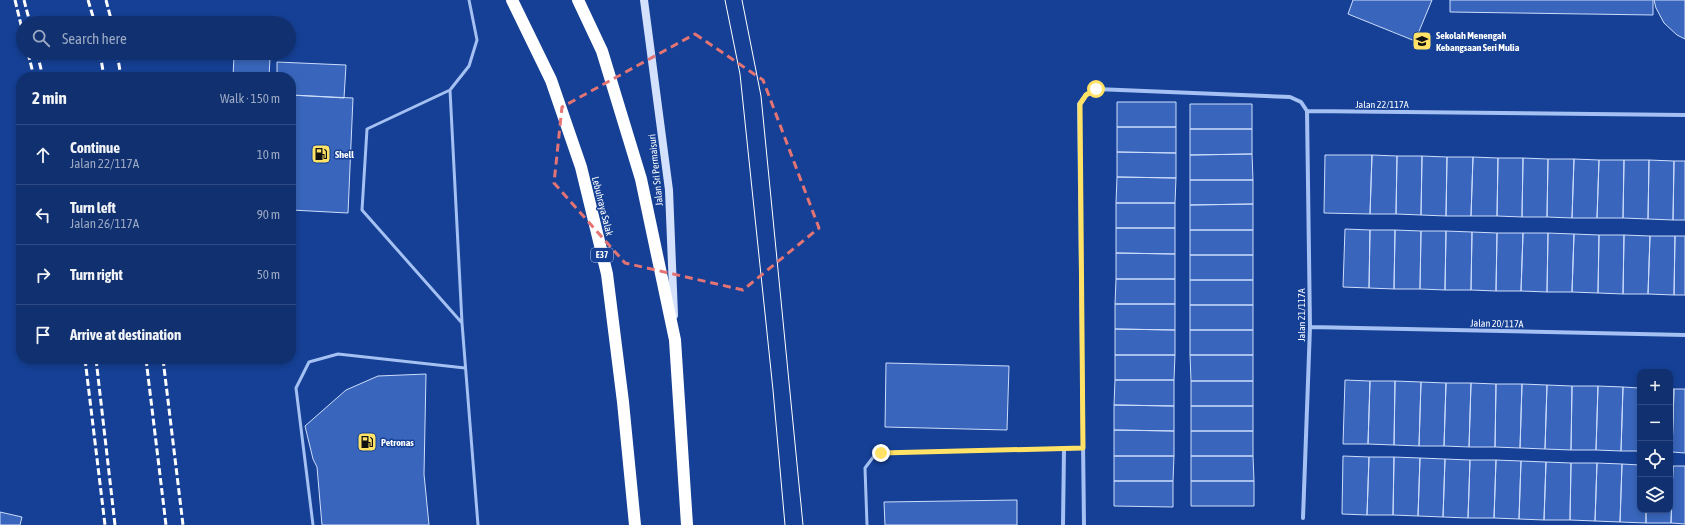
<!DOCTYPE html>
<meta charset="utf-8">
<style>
body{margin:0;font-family:"Asap Condensed",sans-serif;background:#1e3c78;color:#f1f3f6}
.controls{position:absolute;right:12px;bottom:12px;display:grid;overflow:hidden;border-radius:8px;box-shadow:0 2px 6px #0003}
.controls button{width:36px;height:36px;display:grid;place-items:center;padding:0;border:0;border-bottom:1px solid #304b83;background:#103070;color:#f1f3f6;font:20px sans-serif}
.stop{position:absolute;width:12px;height:12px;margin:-9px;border:3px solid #ffe266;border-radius:50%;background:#fff}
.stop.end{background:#ffe266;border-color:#fff;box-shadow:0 1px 4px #0008}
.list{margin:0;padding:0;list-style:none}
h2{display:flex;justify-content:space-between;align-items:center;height:52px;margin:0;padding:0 16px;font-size:17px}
h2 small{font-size:13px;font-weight:400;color:#9ca9c3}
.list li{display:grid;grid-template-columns:26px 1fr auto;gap:12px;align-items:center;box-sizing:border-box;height:60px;padding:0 16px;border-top:1px solid #304b83}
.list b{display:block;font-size:15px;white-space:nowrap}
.list p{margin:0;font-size:13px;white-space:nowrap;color:#9ca9c3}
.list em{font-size:13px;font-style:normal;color:#9ca9c3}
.icon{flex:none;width:22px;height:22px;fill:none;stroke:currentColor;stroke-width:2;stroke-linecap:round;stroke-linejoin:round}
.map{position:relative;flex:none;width:1685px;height:525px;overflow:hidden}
.search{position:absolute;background:#103070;box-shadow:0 2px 6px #0003;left:16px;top:16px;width:280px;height:44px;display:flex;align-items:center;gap:10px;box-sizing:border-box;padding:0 14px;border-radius:22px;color:#9ca9c3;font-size:15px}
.panel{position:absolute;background:#103070;box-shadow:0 2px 6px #0003;left:16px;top:72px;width:280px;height:292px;border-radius:16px}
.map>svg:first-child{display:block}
.building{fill:#3966bc;stroke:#cdddfc}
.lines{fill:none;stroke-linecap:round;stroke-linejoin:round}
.lane{stroke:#a5c0f2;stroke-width:3}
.street{stroke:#a5c0f2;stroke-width:4}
.secondary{stroke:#d4e1fc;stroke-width:8}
.highway{stroke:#fff;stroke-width:12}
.tram{stroke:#fff;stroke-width:1}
.rail{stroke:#fff;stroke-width:3;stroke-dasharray:7 3;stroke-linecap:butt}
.route{stroke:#ffe266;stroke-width:5}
.marked{fill:none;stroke:#e47373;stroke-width:3;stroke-dasharray:8 5;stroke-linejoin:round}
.labels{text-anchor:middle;stroke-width:3;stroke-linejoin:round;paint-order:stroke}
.shield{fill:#154095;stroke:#b9c6df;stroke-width:1}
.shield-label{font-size:9px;font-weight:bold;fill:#fff}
.poi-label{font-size:10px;font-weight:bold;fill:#fff;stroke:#154095;text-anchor:start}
.street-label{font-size:10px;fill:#fff;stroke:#154095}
</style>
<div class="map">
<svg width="1685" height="525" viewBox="0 0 1685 525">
<rect width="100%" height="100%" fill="#154095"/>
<!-- building -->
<path class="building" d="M1353 0H1432L1415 41 1348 14Z
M1450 0H1653V15L1450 12Z
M1654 0H1685V39L1677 35 1664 23 1656 8Z
M234 56 270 58 269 77H233Z
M277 62 346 65 344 98 291 95V77H277Z
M291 95 353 98 348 213 291 210Z
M1117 102H1176V127H1117Z
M1190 104H1252V129H1190Z
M1117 127H1176V153L1117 152Z
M1190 129H1252V154L1190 155Z
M1117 152 1176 153V178L1117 177Z
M1252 154 1253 180H1190V155Z
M1325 155H1372L1370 214 1324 213Z
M1372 155 1397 156 1396 214H1370Z
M1397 156H1422L1421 215 1396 214Z
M1422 156 1447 157 1446 216 1421 215Z
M1447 157H1473L1471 216H1446Z
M1473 157 1498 158 1497 216H1471Z
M1498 158H1523L1522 217 1497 216Z
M1523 158 1548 159 1547 217H1522Z
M1548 159H1574L1572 218 1547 217Z
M1574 159 1599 160 1597 218H1572Z
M1599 160H1624L1623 218H1597Z
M1624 160H1649L1648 219 1623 218Z
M1649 160 1674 161 1673 220 1648 219Z
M1674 161H1685V220H1673Z
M1117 177 1176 178 1175 203H1116Z
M1190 180H1253V204L1190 205Z
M1116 203H1175V228H1116Z
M1253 204V230H1190V205Z
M1116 228H1175V254L1116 253Z
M1345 229 1370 230 1369 288 1343 287Z
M1190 230H1253V255H1190Z
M1370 230H1395L1394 289 1369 288Z
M1395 230 1421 231 1420 289H1394Z
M1421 231H1446L1445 290 1420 289Z
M1446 231 1472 232 1471 290H1445Z
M1472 232 1497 233 1496 291 1471 290Z
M1497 233H1523L1521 291H1496Z
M1523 233H1548L1547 292 1521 291Z
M1548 233 1574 234 1572 292H1547Z
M1574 234 1599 235 1598 293 1572 292Z
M1599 235H1624L1623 294 1598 293Z
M1624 235 1650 236 1648 294H1623Z
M1650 236H1675L1674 295 1648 294Z
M1675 236H1685V295H1674Z
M1116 253 1175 254V279H1116Z
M1190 255H1253V280H1190Z
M1116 279H1175V304H1115Z
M1190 280H1253V305H1190Z
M1115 304H1175V330L1115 329Z
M1190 305H1253V330H1190Z
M1115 329 1175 330V355H1115Z
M1190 330H1253V355H1190Z
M1115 355H1175L1174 380H1115Z
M1190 355H1253V381H1191Z
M886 363 1009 366 1007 430 885 427Z
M426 374 424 474 429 525H322L317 467 313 459 305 426 346 390 378 376Z
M1115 380H1174V406L1114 405Z
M1345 380 1370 381 1368 444H1343Z
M1191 381H1253V406H1191Z
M1370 381H1395L1394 445 1368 444Z
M1395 381 1421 382 1419 446 1394 445Z
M1421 382 1446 383 1444 446H1419Z
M1446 383H1471L1469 447 1444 446Z
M1471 383 1496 384 1495 447H1469Z
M1496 384H1522L1520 448 1495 447Z
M1522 384 1547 385 1545 449 1520 448Z
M1547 385 1572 386 1571 450 1545 449Z
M1572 386H1598L1596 450H1571Z
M1598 386 1623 387 1621 451 1596 450Z
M1623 387 1640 388V451H1621Z
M1670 388 1674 389 1672 452H1670Z
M1674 389H1685V453L1672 452Z
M1114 405 1174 406V431L1114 430Z
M1191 406H1253V431H1191Z
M1114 430 1174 431V456H1114Z
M1191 431H1253V456H1191Z
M1114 456H1174L1173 481H1114Z
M1191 456H1253L1254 481H1191Z
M1343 456 1369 457 1367 515 1342 514Z
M1369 457H1394L1393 515H1367Z
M1394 457 1420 458 1418 516 1393 515Z
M1420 458 1445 459 1443 517 1418 516Z
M1445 459 1470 460 1468 518 1443 517Z
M1470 460H1496L1494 518H1468Z
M1496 460 1521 461 1519 519 1494 518Z
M1521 461 1546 462 1544 520 1519 519Z
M1546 462 1571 463 1570 520H1544Z
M1571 463H1597L1595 521 1570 520Z
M1597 463 1622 464 1620 522 1595 521Z
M1622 464 1640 465V510H1646V523L1620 522Z
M1670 466H1673L1671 523H1646V510H1670Z
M1673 466H1685V524L1671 523Z
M1114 481H1173V507L1114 506Z
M1191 481H1254V506H1191Z
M1017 500V525H885L884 502Z
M0 512 22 517 20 525H0Z"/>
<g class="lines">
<!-- lane -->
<path class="lane" d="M450 90 462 323 478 525
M462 323 362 210 367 129 450 90 469 66 477 40 469 0
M313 525 296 388 309 362 338 354 465 368
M867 525 865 468 874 456 881 453 1083 448"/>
<!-- street -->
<path class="street" d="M1307 111 1685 115
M1310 327 1685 335
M1303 518 1310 327 1307 111
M1063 525 1064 449
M1084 525 1079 104 1086 95 1096 89 1290 97 1301 102 1307 111"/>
<!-- secondary -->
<path class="secondary" d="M644 0 669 190 674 315"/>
<!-- highway -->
<path class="highway" d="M512 0 551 80 581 167 607 274 623 402 635 525
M578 0 602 51 641 179 675 340 687 525"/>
<!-- tram -->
<path class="tram" d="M725 0 740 74 773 390 785 525
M742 0 761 96 803 525"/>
<!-- rail -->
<path class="rail" d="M15 0 23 33
M24 0 30 23
M88 0 95 23
M106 0 112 23
M28 53 34 77
M37 53 43 77
M100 53 104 77
M117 53 121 77
M85 359 105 525
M96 359 115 525
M146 359 166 525
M163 359 183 525"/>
</g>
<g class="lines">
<!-- route -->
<path class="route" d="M881 453 1083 448 1080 104 1086 95 1096 89"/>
</g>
<!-- marked area -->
<path class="marked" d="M695 34 763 80 819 228 743 290 625 263 554 183 562 107Z"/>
<!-- icons -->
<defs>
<symbol id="school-square" viewBox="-11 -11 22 22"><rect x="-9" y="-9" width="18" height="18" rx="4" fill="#ffe266" stroke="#154095"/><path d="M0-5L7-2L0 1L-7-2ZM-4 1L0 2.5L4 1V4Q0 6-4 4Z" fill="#111"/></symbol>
<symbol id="fuel-square" viewBox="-11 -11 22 22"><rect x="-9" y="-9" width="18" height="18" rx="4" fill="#ffe266" stroke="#154095"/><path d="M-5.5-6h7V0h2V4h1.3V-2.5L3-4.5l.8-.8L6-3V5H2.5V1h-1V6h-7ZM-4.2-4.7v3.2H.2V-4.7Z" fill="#111"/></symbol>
</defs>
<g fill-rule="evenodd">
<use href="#school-square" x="1411" y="30" width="22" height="22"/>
<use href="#fuel-square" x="310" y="143" width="22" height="22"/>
<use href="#fuel-square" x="356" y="431" width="22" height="22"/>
</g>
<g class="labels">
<!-- shield labels -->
<rect class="shield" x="591" y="248" width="22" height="14" rx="3"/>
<g class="shield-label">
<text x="602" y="258">E37</text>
</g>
<!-- poi labels -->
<g class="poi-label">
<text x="1436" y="39">Sekolah Menengah<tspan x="1436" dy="12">Kebangsaan Seri Mulia</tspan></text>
<text x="335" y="158">Shell</text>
<text x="381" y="446">Petronas</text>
</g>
<!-- street labels -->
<g class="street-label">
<text x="1382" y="108">Jalan 22/117A</text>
<text transform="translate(655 170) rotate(-96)" y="4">Jalan Sri Permaisuri</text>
<text transform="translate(603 206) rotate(76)" y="4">Lebuhraya Salak</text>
<text transform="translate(1301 315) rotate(-90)" y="4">Jalan 21/117A</text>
<text transform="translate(1497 323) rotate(1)" y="4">Jalan 20/117A</text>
</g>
</g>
</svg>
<div class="controls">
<button>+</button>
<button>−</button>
<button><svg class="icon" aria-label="locate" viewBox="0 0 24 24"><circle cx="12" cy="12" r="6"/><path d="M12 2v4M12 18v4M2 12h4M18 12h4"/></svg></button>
<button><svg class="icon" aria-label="layers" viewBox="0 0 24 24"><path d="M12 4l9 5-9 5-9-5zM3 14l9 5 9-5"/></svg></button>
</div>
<div class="stop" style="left:1096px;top:89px"></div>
<div class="stop end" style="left:881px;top:453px"></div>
<div class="search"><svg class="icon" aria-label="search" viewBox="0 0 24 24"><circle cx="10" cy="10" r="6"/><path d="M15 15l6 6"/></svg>Search here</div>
<section class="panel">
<h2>2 min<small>Walk · 150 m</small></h2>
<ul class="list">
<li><svg class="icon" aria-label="ahead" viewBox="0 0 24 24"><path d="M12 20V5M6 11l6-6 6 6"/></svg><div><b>Continue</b><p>Jalan 22/117A</p></div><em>10 m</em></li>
<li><svg class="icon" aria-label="left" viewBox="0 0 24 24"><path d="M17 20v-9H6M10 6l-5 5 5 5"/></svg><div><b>Turn left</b><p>Jalan 26/117A</p></div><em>90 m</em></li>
<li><svg class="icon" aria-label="right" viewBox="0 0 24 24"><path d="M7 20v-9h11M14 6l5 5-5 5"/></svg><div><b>Turn right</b></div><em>50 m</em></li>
<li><svg class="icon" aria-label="arrive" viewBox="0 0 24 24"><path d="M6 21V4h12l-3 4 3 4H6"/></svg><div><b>Arrive at destination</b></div></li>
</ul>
</section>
</div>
